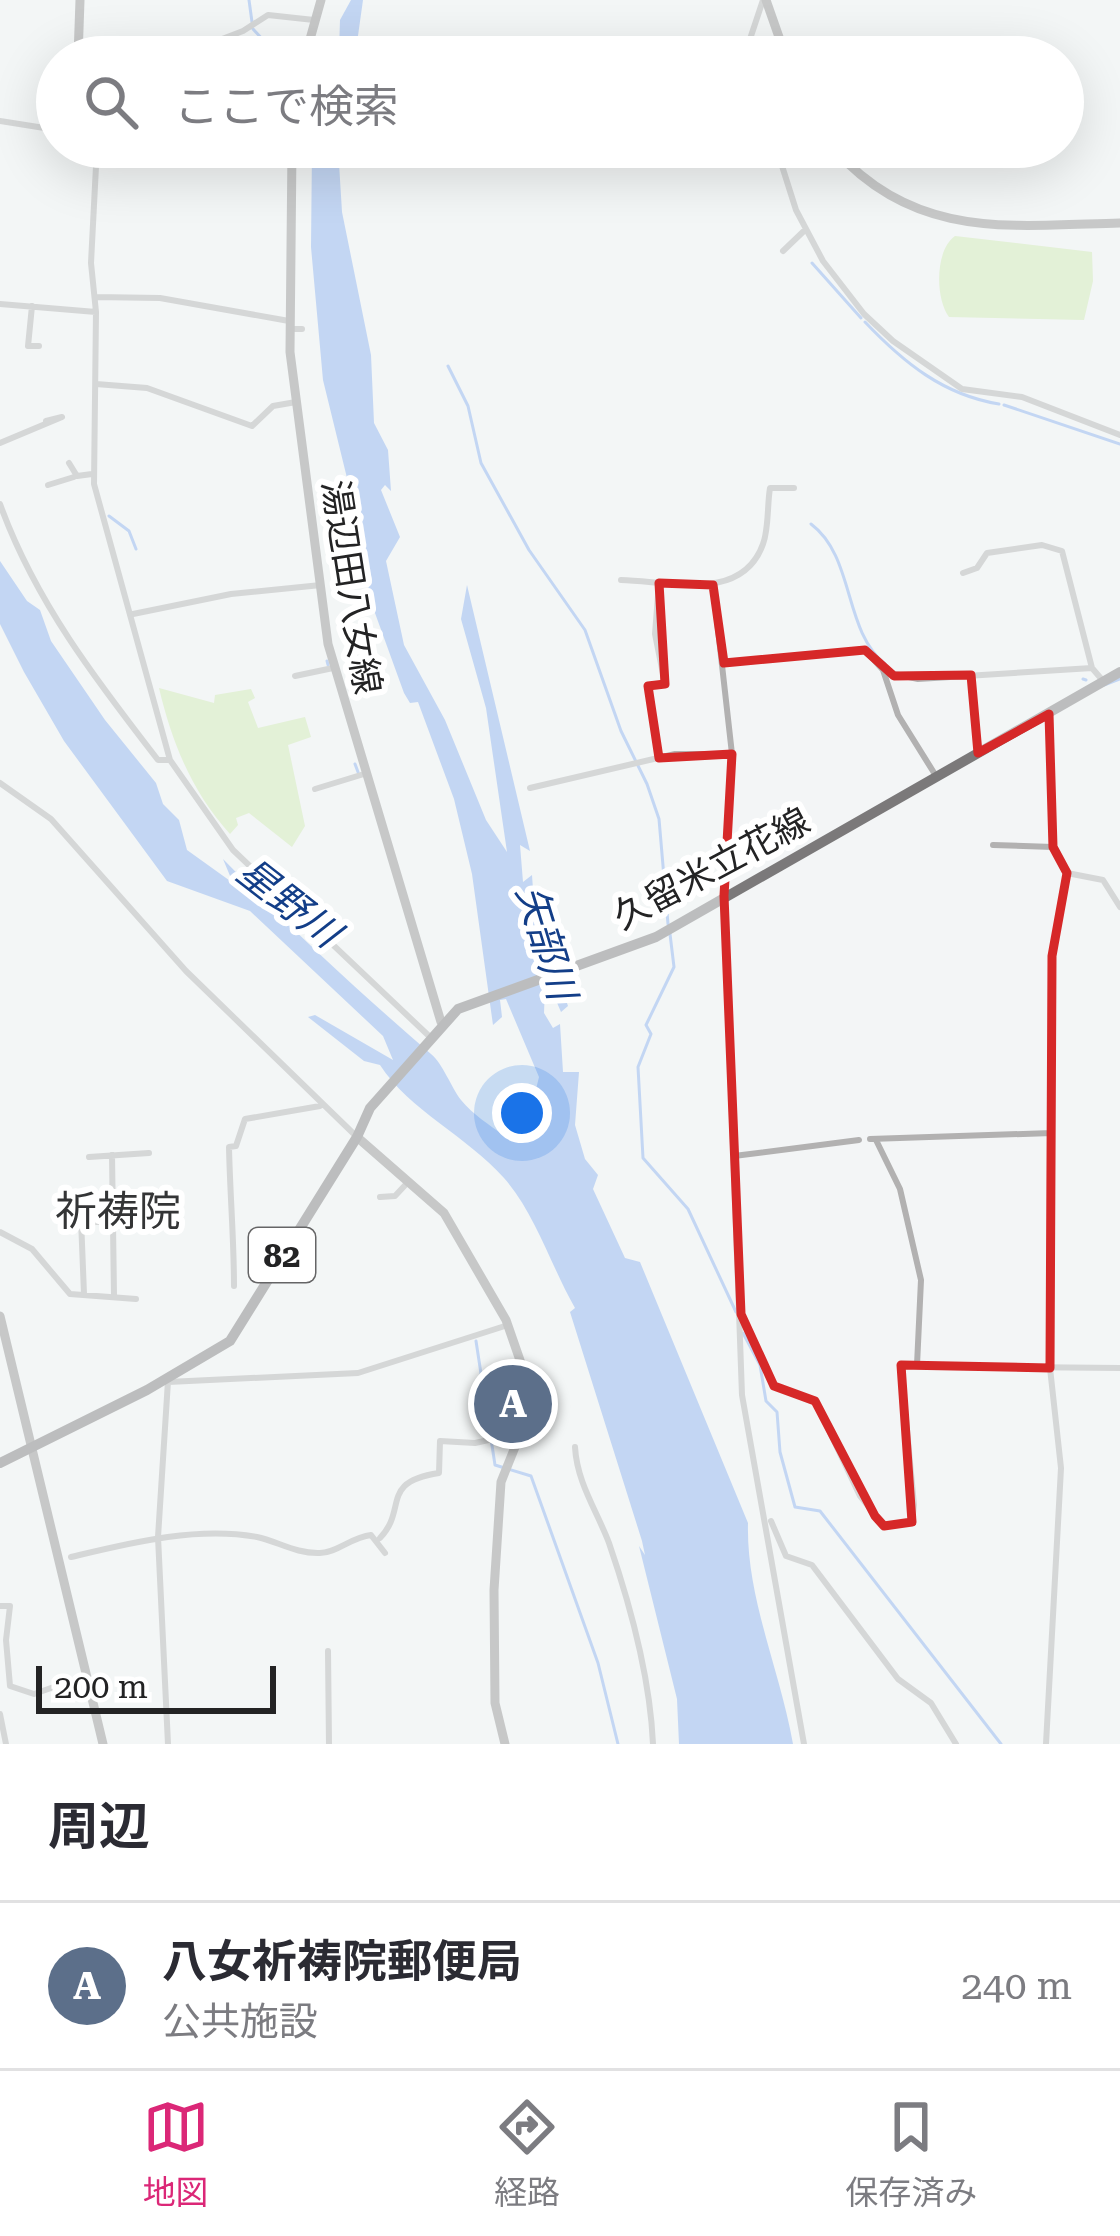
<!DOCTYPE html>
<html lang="ja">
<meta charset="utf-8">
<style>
body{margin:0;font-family:"Roboto Serif","Noto Sans JP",serif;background:#f7f7f7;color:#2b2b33}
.scale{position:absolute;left:36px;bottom:30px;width:240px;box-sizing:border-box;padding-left:12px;border:6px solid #232324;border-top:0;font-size:33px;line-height:42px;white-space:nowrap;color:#232324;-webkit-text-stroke:9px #fff;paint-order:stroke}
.you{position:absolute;left:522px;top:1113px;width:42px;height:42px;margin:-30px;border:9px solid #fff;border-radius:50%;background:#1a73e8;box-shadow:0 0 0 18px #1a73e833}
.badge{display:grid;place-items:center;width:78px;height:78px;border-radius:50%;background:#db2777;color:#fff;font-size:39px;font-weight:700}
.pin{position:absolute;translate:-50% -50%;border:6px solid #fff;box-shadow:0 3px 12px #0006}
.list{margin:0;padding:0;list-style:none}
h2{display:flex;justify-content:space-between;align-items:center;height:156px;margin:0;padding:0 48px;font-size:51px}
h2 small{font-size:39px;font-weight:400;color:#7c7c81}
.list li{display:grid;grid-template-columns:78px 1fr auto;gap:36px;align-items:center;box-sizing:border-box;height:168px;padding:0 48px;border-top:3px solid #e1e1e2}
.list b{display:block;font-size:45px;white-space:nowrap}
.list p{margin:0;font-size:39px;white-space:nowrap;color:#7c7c81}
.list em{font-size:39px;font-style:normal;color:#7c7c81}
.icon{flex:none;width:66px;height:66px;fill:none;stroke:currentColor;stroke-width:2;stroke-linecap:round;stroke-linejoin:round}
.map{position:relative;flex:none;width:1120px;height:1744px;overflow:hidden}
.search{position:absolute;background:#fff;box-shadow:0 12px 48px #0002;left:36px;right:36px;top:36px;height:132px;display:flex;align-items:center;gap:30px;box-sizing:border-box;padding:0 42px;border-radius:66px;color:#7c7c81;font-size:45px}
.sheet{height:324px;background:#fff}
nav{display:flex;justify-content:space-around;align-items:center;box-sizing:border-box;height:168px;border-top:3px solid #e1e1e2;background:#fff;font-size:33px;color:#7c7c81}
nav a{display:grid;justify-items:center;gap:6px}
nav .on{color:#db2777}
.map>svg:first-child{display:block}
.green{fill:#d1eab1}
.water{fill:#89b0f0}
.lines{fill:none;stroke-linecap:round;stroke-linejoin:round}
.stream{stroke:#89b0f0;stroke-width:3}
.street{stroke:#b2b1b1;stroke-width:6}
.secondary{stroke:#929191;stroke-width:9}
.primary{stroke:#7b797a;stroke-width:10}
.marked{fill:none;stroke:#d62828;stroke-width:9;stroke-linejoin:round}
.labels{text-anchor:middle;stroke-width:12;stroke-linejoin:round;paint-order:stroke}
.shield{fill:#fff;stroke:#656566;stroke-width:3}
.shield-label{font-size:33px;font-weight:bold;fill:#232324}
.street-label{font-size:36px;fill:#232324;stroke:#fff}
.water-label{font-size:39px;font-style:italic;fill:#133e88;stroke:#fff}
.quarter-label{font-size:42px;fill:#343536;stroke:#fff}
</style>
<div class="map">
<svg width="1120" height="1744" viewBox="0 0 1120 1744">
<rect width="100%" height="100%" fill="#f3f5f6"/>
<!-- green -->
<path class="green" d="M955 236 1092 252 1093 281 1084 320 949 317C935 298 935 250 955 236Z
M159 688 214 703 215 695 251 689 255 698 248 702 258 728 305 717 311 737 288 745 305 826 292 847 249 813 236 818 238 825 230 834C192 792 172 743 159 688Z"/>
<!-- water -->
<path class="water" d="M351 0H363L355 57H327L339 52 340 20Z
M338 147 342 212 371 355 374 423 388 450 391 491 385 485 381 490 400 537 386 561 404 645 445 720 486 820 507 852 486 708 461 619 467 585 530 851 520 845 523 882 532 875 534 904 568 1006 561 1012 549 984 545 986 544 1013 553 1028 560 1024 563 1072H579L575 1125 585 1159 598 1175 593 1189 625 1258 640 1262 748 1523C746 1597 780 1670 793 1744H679L677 1699 639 1546 645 1555 642 1541 570 1312 575 1308C551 1266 535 1213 504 1178 468 1137 409 1110 380 1065L364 1061 308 1017 315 1015 393 1060 383 1036 250 911 167 881 64 741 24 672 0 624V561L27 601 40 610 51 641 105 720 156 783 163 804 179 820 187 850 233 883 223 859C291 929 358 991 431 1054 443 1064 451 1087 461 1100 473 1115 489 1124 504 1136L525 1134 539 1077 506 999 500 1000 502 1017 493 1025 472 874 454 799 418 702 410 703 404 693 367 591 372 580 323 380 311 247 312 149Z"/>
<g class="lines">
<!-- stream -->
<path class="stream" d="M249 0 252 22
M253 29 265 42 267 57
M71 57 72 49
M812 263 861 318
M865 322C903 362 943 395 999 404
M448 366 468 406 481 463 529 550 585 630 621 731 647 784 659 819 668 924
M1004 405 1120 444
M109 516 129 531 136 549
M811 524C855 557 843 630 885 664
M327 661 328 665
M1083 679 1086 680
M1104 685 1120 679
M355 764 358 772
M670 934 674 967 646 1025 651 1034 638 1067 643 1158 688 1209 736 1312
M743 1333 760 1365 766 1401 777 1412 780 1452 795 1507 820 1511 1001 1744
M476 1341 495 1465 531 1476 598 1663 618 1744"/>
<!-- street -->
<path class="street" d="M175 57 243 31 268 15 314 20
M744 57 763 0
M0 121 57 130
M97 147 91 263 96 312 94 484 170 760 233 850 429 1036
M469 147H534
M776 147 796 210 823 261 864 314 893 341 962 389 1022 397 1120 435
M783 251 806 229
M95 297 160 298 289 321
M0 304 96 312
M32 306 28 346H39
M289 329H302
M96 384 147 388 252 426 273 406 296 402
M0 443 62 417 46 421
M69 463 77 476 92 474
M48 485 74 477
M0 504C35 601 96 680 158 760H169
M963 573 977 568 987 553 1042 545 1062 551 1092 668
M621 580C669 581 742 603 763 544 769 528 767 506 770 488H794
M659 583 655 634 665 684 648 686 659 758
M713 585 732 754 724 896 742 1395 804 1744
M133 614 231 594 321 585
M724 663 865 650 883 670 898 715 936 776
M886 672 918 679 1092 668 1104 682
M971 675 978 750
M295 676 333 668
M0 783 51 819 186 971 357 1137
M530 788 675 754H732
M315 789 364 774
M993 845 1053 847
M1067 873 1103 880 1120 907
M870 1139 1052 1133
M876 1140 900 1189 921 1280 917 1365
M112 1155 114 1295
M734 1156 859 1140
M89 1157 149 1153
M65 1194H80L84 1294
M380 1197 395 1196 409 1181
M81 1223 112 1221
M0 1232 32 1249 70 1294 136 1299
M234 1286C234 1239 230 1195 229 1147L236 1146 245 1119 320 1106
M741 1314 774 1386 816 1403 860 1496 884 1526 912 1522 914 1505 901 1366 1120 1368
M168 1382 358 1373 508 1325
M575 1447C577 1483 597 1511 609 1543 631 1607 650 1677 653 1744
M771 1521 786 1556 812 1565 898 1679 931 1703 956 1744
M380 1538C408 1509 379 1482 439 1473L440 1441 475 1443 520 1433
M71 1557C130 1543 196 1526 257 1537 277 1541 296 1554 320 1553 336 1553 352 1537 371 1535L385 1553
M0 1606H10L6 1640 10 1686 34 1694 85 1676
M328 1651 329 1744
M0 1714 6 1744
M168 1744 158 1537 168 1381
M1046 1744 1061 1468 1050 1368 1052 956 1067 873 1053 847 1049 714"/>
<!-- secondary -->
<path class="secondary" d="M766 0 786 57
M78 57 80 0
M305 57 321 0
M292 147 290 352 328 644 441 1022
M832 147C915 240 1007 226 1120 223
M357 1137 444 1213 506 1320 522 1366 519 1437 501 1482 494 1590 495 1703 505 1744
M0 1316 103 1744"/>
<!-- primary -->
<path class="primary" d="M0 1463 147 1390 230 1341 357 1137 370 1108 458 1009 656 937 1120 672"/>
</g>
<!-- marked area -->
<path d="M0 0H1120V1744H0ZM659 583 713 585 724 663 865 650 894 676 971 675 978 753 1049 714 1053 847 1067 873 1052 956 1050 1368 901 1365 912 1522 884 1526 875 1516 815 1401 774 1386 741 1314 724 896 732 754 659 758 648 686 665 684Z" fill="#f3f5f6" fill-opacity=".55" fill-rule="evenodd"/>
<path class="marked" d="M659 583 713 585 724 663 865 650 894 676 971 675 978 753 1049 714 1053 847 1067 873 1052 956 1050 1368 901 1365 912 1522 884 1526 875 1516 815 1401 774 1386 741 1314 724 896 732 754 659 758 648 686 665 684Z"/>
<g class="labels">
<!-- shield labels -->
<rect class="shield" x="249" y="1228" width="66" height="54" rx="9"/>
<g class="shield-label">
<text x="282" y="1267">82</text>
</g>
<!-- street labels -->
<g class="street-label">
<text transform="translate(352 587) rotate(81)" y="13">湯辺田八女線</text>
<text transform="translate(711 868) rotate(-28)" y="13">久留米立花線</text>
</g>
<!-- water labels -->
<g class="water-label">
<text transform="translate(289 902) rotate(38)" y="14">星野川</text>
<text transform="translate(547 942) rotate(73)" y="14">矢部川</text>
</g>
<!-- quarter labels -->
<g class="quarter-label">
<text x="118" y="1226">祈祷院</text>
</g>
</g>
</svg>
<div class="scale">200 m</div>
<div class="you"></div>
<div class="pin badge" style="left:513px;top:1404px;background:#5c6f8a">A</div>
<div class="search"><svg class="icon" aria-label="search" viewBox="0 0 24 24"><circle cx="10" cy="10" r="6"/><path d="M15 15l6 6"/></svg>ここで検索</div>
</div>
<section class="sheet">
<h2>周辺<small></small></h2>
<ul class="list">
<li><span class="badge" style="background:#5c6f8a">A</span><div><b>八女祈祷院郵便局</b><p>公共施設</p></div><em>240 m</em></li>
</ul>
</section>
<nav>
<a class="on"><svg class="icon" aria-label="map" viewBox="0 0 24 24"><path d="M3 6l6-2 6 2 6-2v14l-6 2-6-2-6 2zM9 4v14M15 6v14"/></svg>地図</a>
<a><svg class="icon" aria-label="directions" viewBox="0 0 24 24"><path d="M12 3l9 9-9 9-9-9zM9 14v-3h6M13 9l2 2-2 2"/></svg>経路</a>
<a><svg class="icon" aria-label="saved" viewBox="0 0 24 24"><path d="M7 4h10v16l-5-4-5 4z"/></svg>保存済み</a>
</nav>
